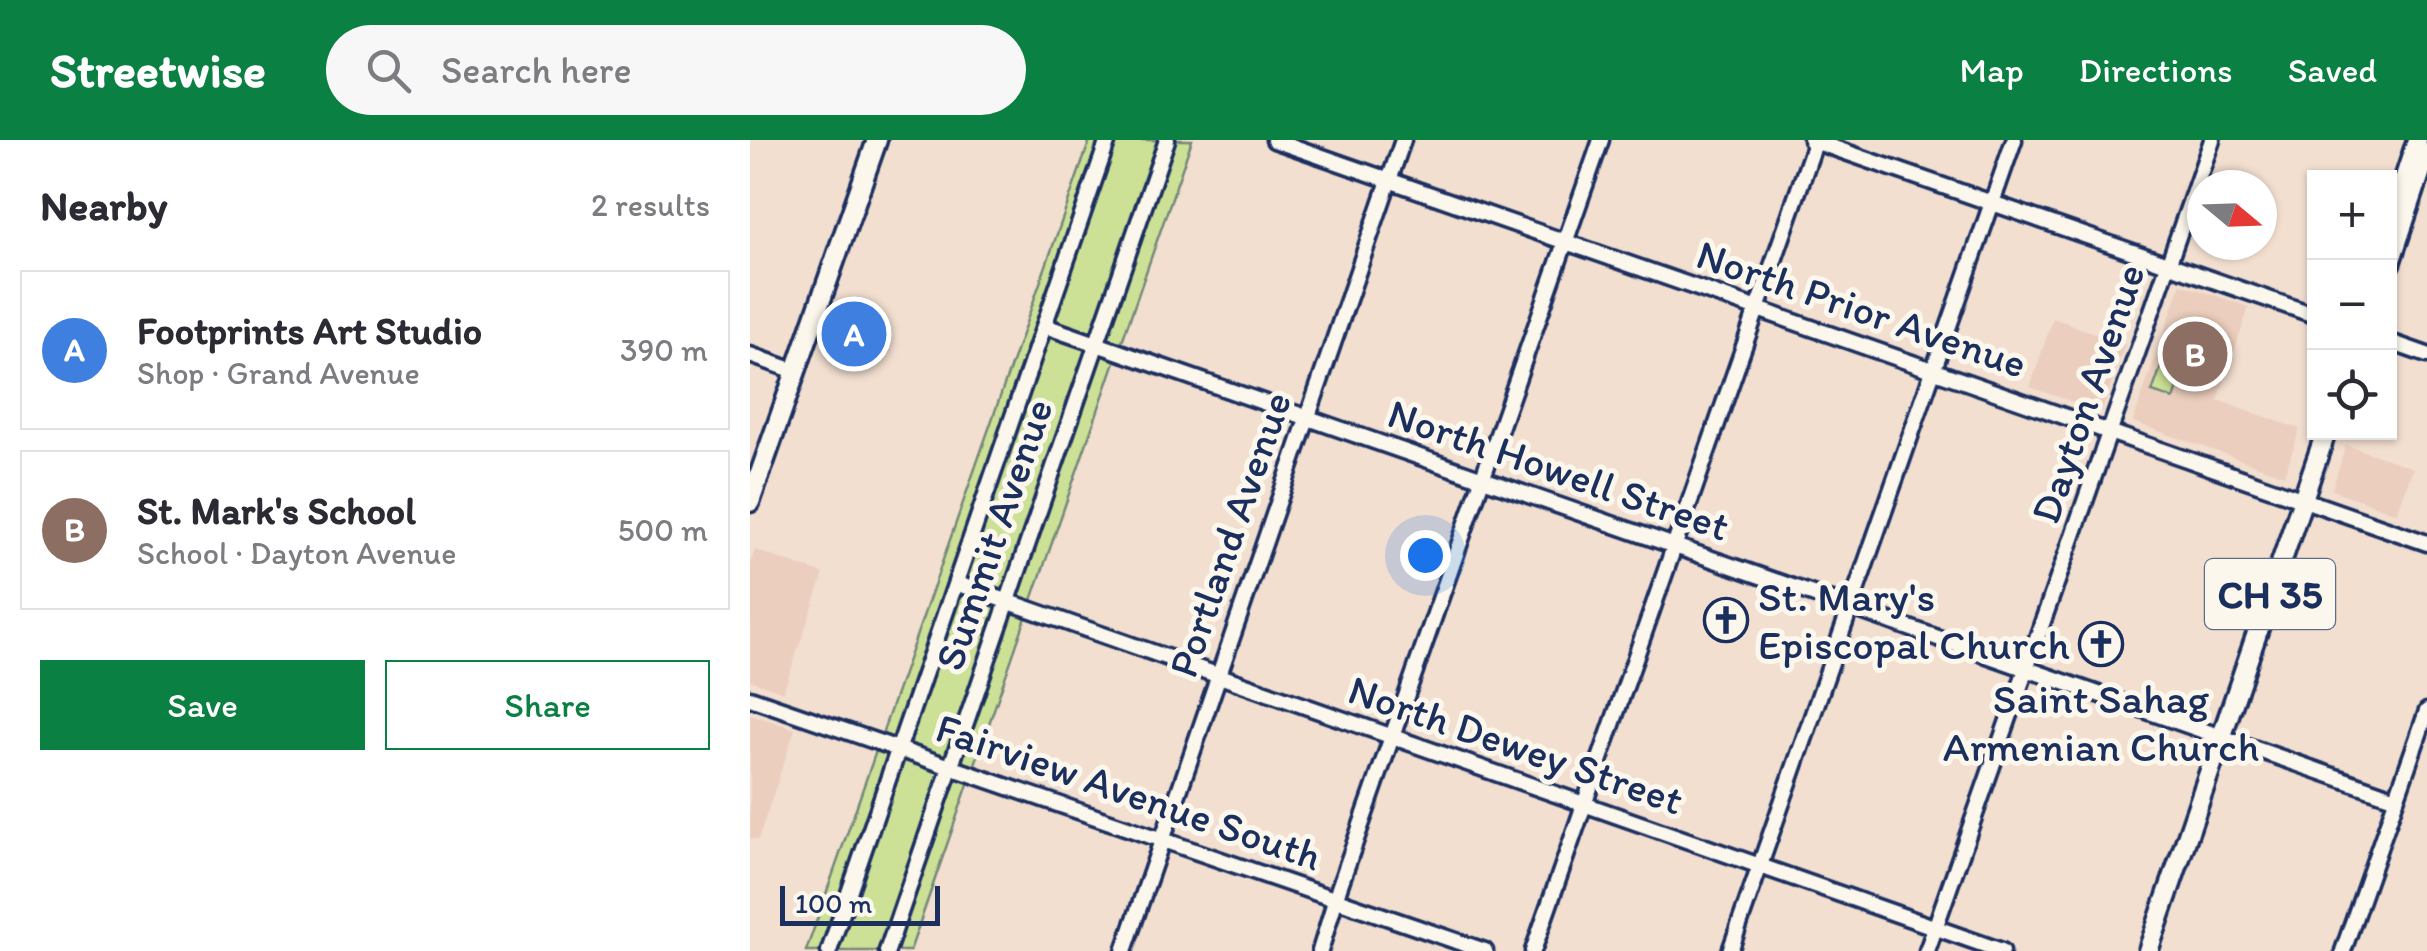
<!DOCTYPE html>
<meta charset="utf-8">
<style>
body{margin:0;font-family:Itim,sans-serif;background:#f7f7f7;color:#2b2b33}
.controls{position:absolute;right:30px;top:30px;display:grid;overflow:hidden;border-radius:0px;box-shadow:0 2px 8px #0004}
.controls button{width:90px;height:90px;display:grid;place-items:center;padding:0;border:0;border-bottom:2px solid #e1e1e2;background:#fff;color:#2b2b33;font:50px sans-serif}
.compass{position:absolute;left:1437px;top:30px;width:90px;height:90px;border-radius:50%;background:#fff;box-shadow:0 2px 8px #0004;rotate:109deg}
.scale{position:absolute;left:30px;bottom:25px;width:160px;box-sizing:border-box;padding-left:10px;border:5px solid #1b2f5e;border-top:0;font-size:28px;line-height:35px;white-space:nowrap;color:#1b2f5e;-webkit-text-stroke:8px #fbf7ec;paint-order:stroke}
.you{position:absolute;left:675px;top:415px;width:35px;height:35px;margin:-25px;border:8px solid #fff;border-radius:50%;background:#1a73e8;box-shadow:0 0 0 15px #1a73e833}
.badge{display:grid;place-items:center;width:65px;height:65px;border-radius:50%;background:#0b8043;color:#fff;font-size:32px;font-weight:700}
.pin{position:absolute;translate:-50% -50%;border:5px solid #fff;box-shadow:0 2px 10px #0006}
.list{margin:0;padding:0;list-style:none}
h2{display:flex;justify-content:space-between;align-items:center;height:130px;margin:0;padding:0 40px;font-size:42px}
h2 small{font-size:32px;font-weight:400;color:#7c7c81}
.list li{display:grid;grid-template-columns:65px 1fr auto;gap:30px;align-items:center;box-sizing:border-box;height:160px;margin:0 20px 20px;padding:0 20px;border:2px solid #e1e1e2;border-radius:0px}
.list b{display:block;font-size:38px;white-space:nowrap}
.list p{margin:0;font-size:32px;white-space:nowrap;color:#7c7c81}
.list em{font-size:32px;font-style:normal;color:#7c7c81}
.actions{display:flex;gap:20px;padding:30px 40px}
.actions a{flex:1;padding:22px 0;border:2px solid #0b8043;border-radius:0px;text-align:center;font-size:35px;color:#0b8043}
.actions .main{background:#0b8043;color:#fff}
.icon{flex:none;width:55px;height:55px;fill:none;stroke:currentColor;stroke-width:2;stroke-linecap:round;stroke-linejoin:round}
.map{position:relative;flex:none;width:1677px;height:811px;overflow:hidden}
header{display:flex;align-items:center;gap:60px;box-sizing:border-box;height:140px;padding:0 50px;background:#0b8043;color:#fff}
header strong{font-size:48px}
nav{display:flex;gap:55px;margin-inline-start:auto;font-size:35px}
.search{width:700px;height:90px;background:#f7f7f7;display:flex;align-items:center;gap:25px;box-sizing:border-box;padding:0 35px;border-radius:55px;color:#7c7c81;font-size:38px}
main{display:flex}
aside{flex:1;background:#fff}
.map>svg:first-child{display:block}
.built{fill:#ebcebd}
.green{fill:#cce196;stroke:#74887a;stroke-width:2.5}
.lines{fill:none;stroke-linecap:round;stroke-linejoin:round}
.minor-casing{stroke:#1b2f5e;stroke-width:21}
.major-casing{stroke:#1b2f5e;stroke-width:25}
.minor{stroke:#fbf7ec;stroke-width:14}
.major{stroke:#fbf7ec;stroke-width:18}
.labels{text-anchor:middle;stroke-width:10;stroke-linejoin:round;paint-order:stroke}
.shield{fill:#fbf7ec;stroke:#5e6b89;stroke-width:2.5}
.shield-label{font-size:40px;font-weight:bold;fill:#1b2f5e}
.street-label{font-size:42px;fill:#1b2f5e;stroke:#fbf7ec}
.poi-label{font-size:42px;fill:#1b2f5e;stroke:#fbf7ec;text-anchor:start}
</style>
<header>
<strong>Streetwise</strong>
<div class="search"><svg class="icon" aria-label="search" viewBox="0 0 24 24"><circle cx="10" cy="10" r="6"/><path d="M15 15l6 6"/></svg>Search here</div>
<nav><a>Map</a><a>Directions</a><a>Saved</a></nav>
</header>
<main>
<aside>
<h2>Nearby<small>2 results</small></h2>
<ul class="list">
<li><span class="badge" style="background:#3f7fe0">A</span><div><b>Footprints Art Studio</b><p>Shop · Grand Avenue</p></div><em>390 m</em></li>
<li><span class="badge" style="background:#8d6e63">B</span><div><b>St. Mark's School</b><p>School · Dayton Avenue</p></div><em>500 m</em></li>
</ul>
<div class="actions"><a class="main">Save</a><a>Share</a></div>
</aside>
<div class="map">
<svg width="1677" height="811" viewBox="0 0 1677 811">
<rect width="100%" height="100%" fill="#f2dfd0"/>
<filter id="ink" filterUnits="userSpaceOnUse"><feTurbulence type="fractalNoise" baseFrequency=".01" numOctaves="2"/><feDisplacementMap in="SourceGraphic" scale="20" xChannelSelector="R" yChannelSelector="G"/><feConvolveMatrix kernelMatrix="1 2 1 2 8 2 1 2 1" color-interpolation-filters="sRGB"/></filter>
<g filter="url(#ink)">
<!-- built -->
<path class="built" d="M1431 144 1499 167 1468 260 1550 289 1534 335 1383 282Z
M1303 178 1375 204 1352 272 1280 247Z
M1596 305 1663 328 1647 373 1582 350Z
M5 410 74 434 33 552 0 540V424Z
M0 574 45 589 8 700 0 698Z"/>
<!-- green -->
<path class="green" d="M340 0H442L160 811H56Z
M1424 191 1446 198 1424 259 1402 252Z"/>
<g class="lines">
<defs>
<path id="minor" d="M524 0 1677 403
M1061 0 1564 175
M295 186 1646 658
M1640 202 1677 215
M0 215 45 231
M208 444 1252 811
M0 558 735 811
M79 811 358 0
M137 811 417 0
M374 811 653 0
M570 811 589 748 851 0
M783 811 1066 0
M980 811 1264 0
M1177 811 1462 0
M1593 811 1677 571"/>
<path id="major" d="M1640 83 1667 0
M1640 123 1677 13
M0 362 127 0
M1398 811 1576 292"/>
</defs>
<!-- minor casing -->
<use href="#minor" class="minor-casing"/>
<!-- major casing -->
<use href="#major" class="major-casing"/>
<!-- minor -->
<use href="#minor" class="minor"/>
<!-- major -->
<use href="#major" class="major"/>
</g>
</g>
<!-- icons -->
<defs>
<symbol id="church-ring" viewBox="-11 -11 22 22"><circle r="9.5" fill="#fbf7ec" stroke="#1b2f5e" stroke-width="1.5"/><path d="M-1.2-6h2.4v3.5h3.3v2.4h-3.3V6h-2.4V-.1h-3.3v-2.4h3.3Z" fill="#1b2f5e"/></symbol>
</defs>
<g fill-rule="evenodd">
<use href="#church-ring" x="951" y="455" width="50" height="50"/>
<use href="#church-ring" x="1326" y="479" width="50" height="50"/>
</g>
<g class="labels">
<!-- shield labels -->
<rect class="shield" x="1455" y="419" width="130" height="70" rx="8"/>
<g class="shield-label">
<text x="1520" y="468">CH 35</text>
</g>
<!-- street labels -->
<g class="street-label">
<text transform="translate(1112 168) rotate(19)" y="15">North Prior Avenue</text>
<text transform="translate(1337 253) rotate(-71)" y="15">Dayton Avenue</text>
<text transform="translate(809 329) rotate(19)" y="15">North Howell Street</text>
<text transform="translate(243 394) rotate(-71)" y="15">Summit Avenue</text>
<text transform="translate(479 394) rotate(-71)" y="15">Portland Avenue</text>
<text transform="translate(766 604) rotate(19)" y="15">North Dewey Street</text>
<text transform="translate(379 651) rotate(19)" y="15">Fairview Avenue South</text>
</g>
<!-- poi labels -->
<g class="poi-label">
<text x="1008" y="471">St. Mary's<tspan x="1008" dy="48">Episcopal Church</tspan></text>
<text x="1351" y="573" text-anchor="middle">Saint Sahag<tspan x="1351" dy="48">Armenian Church</tspan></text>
</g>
</g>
</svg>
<div class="controls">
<button>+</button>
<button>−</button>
<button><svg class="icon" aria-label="locate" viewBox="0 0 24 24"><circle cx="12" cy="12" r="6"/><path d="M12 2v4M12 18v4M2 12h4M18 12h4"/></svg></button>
</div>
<svg class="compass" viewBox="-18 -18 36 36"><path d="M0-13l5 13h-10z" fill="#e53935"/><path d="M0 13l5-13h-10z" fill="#7c7c81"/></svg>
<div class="scale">100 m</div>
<div class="you"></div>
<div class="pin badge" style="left:104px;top:194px;background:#3f7fe0">A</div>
<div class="pin badge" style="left:1445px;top:214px;background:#8d6e63">B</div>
</div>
</main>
